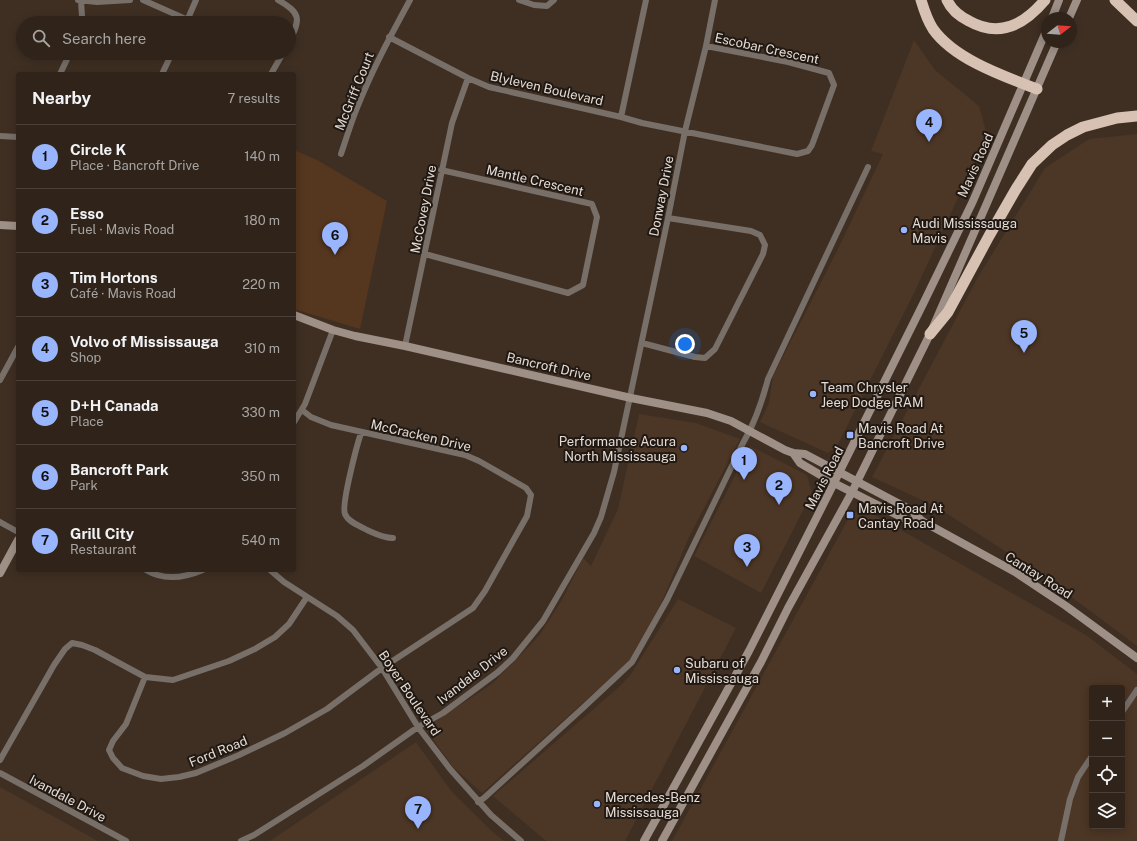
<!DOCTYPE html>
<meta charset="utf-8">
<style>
body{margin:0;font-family:"Public Sans",sans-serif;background:#372b23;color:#f1f3f6}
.controls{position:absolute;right:12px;bottom:12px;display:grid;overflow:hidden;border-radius:4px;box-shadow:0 2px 10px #0003}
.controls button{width:36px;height:36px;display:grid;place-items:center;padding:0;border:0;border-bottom:1px solid #4a4039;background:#2f231a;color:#f1f3f6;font:20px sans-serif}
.compass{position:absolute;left:1041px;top:12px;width:36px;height:36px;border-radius:50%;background:#2f231a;box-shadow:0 2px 10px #0003;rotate:73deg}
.you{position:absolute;left:685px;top:344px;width:14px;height:14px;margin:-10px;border:3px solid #fff;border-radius:50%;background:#1a73e8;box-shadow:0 0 0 6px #1a73e833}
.badge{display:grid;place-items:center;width:26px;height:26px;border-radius:50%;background:#99b5fd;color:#111;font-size:13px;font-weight:700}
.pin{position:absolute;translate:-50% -33px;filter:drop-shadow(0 1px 2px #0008)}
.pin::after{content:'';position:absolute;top:21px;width:14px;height:12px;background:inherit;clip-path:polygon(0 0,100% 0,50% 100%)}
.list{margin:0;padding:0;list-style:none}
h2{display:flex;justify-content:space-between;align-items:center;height:52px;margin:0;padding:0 16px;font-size:17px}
h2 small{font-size:13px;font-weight:400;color:#a7a4a2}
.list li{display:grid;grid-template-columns:26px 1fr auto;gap:12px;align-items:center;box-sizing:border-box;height:64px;padding:0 16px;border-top:1px solid #4a4039}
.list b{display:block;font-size:15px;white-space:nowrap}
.list p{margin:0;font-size:13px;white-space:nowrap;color:#a7a4a2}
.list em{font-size:13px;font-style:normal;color:#a7a4a2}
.icon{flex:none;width:22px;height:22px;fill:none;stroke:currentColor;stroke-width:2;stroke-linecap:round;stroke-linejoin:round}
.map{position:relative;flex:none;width:1137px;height:841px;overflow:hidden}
.search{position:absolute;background:#2f231a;box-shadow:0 2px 10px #0003;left:16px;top:16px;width:280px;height:44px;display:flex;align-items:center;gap:10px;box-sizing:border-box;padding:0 14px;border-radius:22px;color:#a7a4a2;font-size:15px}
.panel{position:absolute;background:#2f231a;box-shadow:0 2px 10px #0003;left:16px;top:72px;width:280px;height:500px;border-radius:4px}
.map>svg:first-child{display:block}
.built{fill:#4c3625;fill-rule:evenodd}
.green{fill:#55361e}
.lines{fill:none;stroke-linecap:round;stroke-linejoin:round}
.street{stroke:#786f69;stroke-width:6}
.secondary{stroke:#9e9087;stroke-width:8}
.highway{stroke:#d7c1b2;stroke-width:11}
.poi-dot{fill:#99b5fd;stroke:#201913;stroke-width:1.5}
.labels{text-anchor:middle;stroke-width:4;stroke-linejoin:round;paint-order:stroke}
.street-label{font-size:13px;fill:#e6dbd3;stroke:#201913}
.poi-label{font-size:13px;fill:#e6dbd3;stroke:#201913;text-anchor:start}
</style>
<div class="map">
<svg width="1137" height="841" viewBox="0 0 1137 841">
<rect width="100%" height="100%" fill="#3f2f23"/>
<!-- built -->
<path class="built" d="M914 40 935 70 979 106 987 135 915 291 837 446 828 453 760 422 769 403 773 376 837 251 883 154 871 151Z
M1137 134V646L1042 575 935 506 872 477 978 277 1045 168 1089 139Z
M639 414 696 423 740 439 689 537 661 604 631 660 482 793 453 767 425 728 492 684 539 636 562 600 583 558 591 566 618 509Z
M750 446 807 475 812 493 761 593 694 556Z
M864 509 1086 635 1137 674V841H672L851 514ZM1092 688H1122V826H1092Z
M678 599 736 628 625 841H546L493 796 619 687 631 674Z
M416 742 452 792 495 834 504 841H270Z
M0 787 98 841H0Z"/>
<!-- green -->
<path class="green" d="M294 150 317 160 387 201 360 329 294 309Z"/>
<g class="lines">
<!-- street -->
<path class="street" d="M78 0 97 2 130 0
M143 0 188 20
M278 0C301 13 301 19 289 42
M519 0 534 5 547 6 554 0
M80 23 82 16 81 1
M186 23 196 0
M389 37 468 78 489 87 621 117 642 123 797 154 808 151 812 145 834 85 829 73 788 62 706 46
M60 74 70 53
M162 74 172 53
M271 74 283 53
M621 117 646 0
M0 136 18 137
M341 154C346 139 351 123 357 108 372 70 391 35 410 0
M425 254 568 293 583 285 597 217 592 204 441 170
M642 343 695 357 705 358 715 349 763 254 765 245 760 235 751 231 668 218
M405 346 452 123 468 78
M0 380 18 347
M294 422 305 404 333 330
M361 433C357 445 341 505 345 514 348 522 360 526 367 530 376 534 383 538 393 538
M0 522 18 532
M146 570C164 581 184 578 203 570
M270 570 284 582 337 616 353 630 382 668 418 727 450 769 491 815 521 841
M145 677 126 724 113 741 109 750 113 758 122 768 143 776 161 779 179 777 196 773 239 755 285 733 327 709 382 668 473 608 485 591 527 516 531 495 526 488 479 461 465 455 331 425 311 417 302 410
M1122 712 1137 690
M0 760 54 665 65 649 72 643 82 645 95 650 145 677 173 680 229 661 255 649 275 637 289 624 307 597
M0 773 126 841
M478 802 484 798 584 707 632 662 667 600 743 443C755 423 762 402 768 379L868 167
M241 841 254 835 363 766 418 727 443 713 498 672 513 658 543 621 594 533 601 517 614 472 668 218 685 131 706 46 715 0
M1061 841 1070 799 1078 777 1092 756"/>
<!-- secondary -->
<path class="secondary" d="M1052 18 1059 0
M1069 18 1077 0
M0 225 18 226
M294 315 333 330 355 336 405 346 631 398 707 413 731 421 785 450 793 453 805 454 911 510 922 521 1015 572 1066 606 1137 658
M793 453 800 463 834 483 907 520 922 521
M0 573 18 540
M644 841 749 651 830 491 923 304 973 201 1047 29
M662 841 761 662 788 608 852 492 930 334 1057 42"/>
<!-- highway -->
<path class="highway" d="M921 0C924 10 927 20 933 29 954 59 1003 76 1037 89
M947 0C951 9 959 16 969 21 999 38 1024 25 1045 0
M1115 0 1137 21
M930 334 948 312 989 236 1016 189 1032 164 1052 145 1067 135 1083 127 1117 118 1137 116"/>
</g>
<!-- markers -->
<g class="poi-dot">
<circle cx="904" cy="230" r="4"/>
<circle cx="813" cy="394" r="4"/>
<rect x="846" y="431" width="8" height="8" rx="2"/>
<circle cx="684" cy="448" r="4"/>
<rect x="846" y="511" width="8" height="8" rx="2"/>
<circle cx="677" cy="670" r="4"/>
<circle cx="597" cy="804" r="4"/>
</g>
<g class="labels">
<!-- street labels -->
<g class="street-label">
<text transform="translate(767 48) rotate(12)" y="5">Escobar Crescent</text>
<text transform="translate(547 88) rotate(13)" y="5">Blyleven Boulevard</text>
<text transform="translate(354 91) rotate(-68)" y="5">McGriff Court</text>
<text transform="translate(975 165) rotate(-66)" y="5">Mavis Road</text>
<text transform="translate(535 180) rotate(13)" y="5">Mantle Crescent</text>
<text transform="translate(661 196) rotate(-79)" y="5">Donway Drive</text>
<text transform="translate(423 209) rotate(-79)" y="5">McCovey Drive</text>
<text transform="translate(549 366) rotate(13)" y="5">Bancroft Drive</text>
<text transform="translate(421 435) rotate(13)" y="5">McCracken Drive</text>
<text transform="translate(824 478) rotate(-63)" y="5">Mavis Road</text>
<text transform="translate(1039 575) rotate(32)" y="5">Cantay Road</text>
<text transform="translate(472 675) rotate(-38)" y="5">Ivandale Drive</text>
<text transform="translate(410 693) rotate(56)" y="5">Boyer Boulevard</text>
<text transform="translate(218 751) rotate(-22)" y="5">Ford Road</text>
<text transform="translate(68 798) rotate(28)" y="5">Ivandale Drive</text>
</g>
<!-- poi labels -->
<g class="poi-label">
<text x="912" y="228">Audi Mississauga<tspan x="912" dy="15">Mavis</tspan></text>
<text x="821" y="392">Team Chrysler<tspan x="821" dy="15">Jeep Dodge RAM</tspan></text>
<text x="858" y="433">Mavis Road At<tspan x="858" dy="15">Bancroft Drive</tspan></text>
<text x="676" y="446" text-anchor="end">Performance Acura<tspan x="676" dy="15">North Mississauga</tspan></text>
<text x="858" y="513">Mavis Road At<tspan x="858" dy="15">Cantay Road</tspan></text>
<text x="685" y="668">Subaru of<tspan x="685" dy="15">Mississauga</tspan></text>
<text x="605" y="802">Mercedes-Benz<tspan x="605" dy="15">Mississauga</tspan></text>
</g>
</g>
</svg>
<div class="controls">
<button>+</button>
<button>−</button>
<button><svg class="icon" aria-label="locate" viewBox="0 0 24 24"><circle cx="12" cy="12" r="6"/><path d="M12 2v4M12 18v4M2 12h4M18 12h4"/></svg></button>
<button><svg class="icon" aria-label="layers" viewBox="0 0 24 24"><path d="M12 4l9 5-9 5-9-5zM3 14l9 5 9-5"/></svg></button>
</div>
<svg class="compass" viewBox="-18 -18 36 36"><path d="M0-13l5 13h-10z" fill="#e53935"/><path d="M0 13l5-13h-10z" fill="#a7a4a2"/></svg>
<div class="you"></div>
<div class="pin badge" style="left:744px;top:480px">1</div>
<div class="pin badge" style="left:779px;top:505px">2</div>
<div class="pin badge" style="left:747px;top:567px">3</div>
<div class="pin badge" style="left:929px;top:142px">4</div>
<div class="pin badge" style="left:1024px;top:353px">5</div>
<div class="pin badge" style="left:335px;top:255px">6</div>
<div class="pin badge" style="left:418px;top:829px">7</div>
<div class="search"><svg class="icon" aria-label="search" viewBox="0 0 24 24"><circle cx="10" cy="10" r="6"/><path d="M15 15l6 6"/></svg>Search here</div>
<section class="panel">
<h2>Nearby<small>7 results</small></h2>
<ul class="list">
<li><span class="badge">1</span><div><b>Circle K</b><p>Place · Bancroft Drive</p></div><em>140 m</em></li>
<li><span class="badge">2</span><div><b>Esso</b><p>Fuel · Mavis Road</p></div><em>180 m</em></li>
<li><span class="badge">3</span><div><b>Tim Hortons</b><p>Café · Mavis Road</p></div><em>220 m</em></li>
<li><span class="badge">4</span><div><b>Volvo of Mississauga</b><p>Shop</p></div><em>310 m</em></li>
<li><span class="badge">5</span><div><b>D+H Canada</b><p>Place</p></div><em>330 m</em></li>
<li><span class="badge">6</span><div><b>Bancroft Park</b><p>Park</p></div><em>350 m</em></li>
<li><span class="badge">7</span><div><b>Grill City</b><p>Restaurant</p></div><em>540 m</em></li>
</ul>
</section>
</div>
